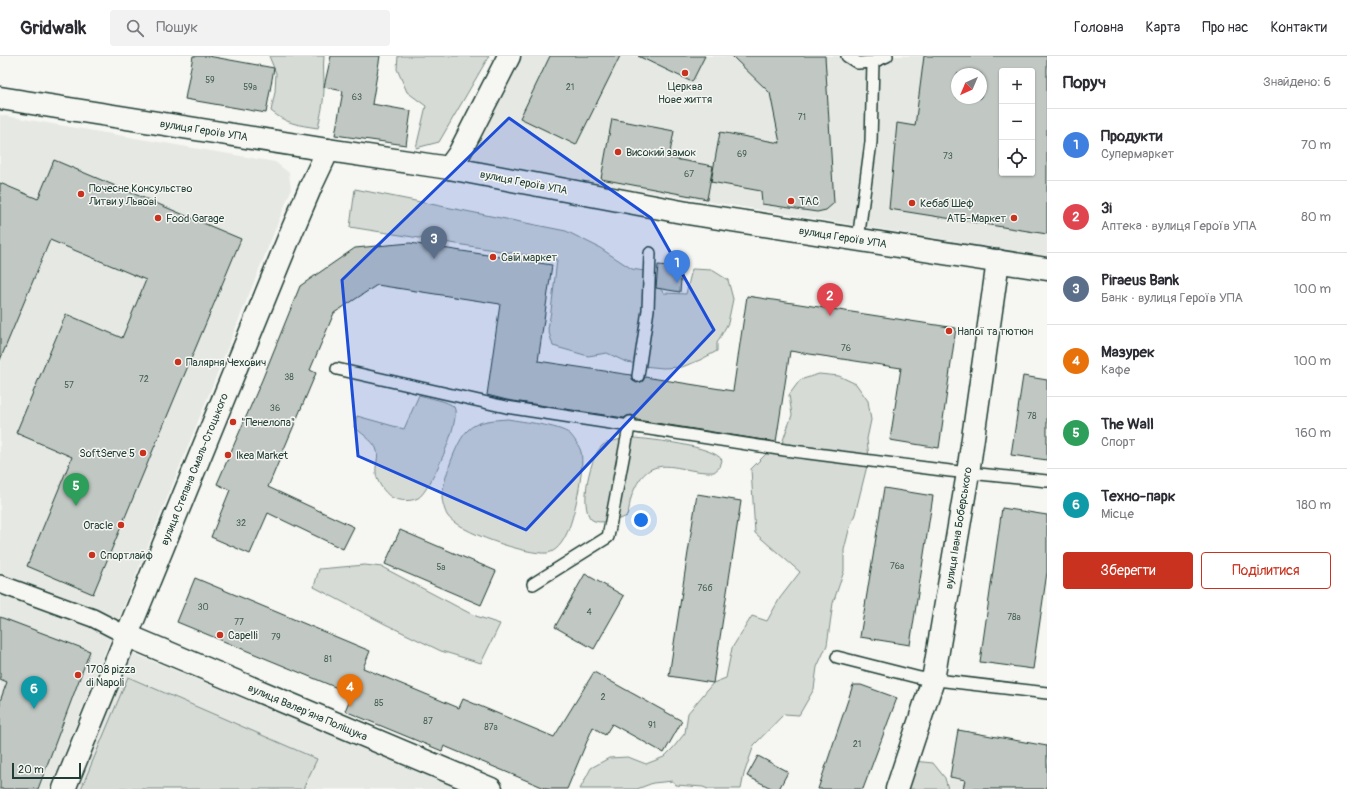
<!DOCTYPE html>
<html lang="uk">
<meta charset="utf-8">
<style>
body{margin:0;font-family:Pangolin,sans-serif;background:#f2f2f3;color:#2b2b33}
.controls{position:absolute;right:12px;top:12px;display:grid;overflow:hidden;border-radius:4px;box-shadow:0 1px 3px #0004}
.controls button{width:36px;height:36px;display:grid;place-items:center;padding:0;border:0;border-bottom:1px solid #e1e1e2;background:#fff;color:#2b2b33;font:20px sans-serif}
.compass{position:absolute;left:951px;top:12px;width:36px;height:36px;border-radius:50%;background:#fff;box-shadow:0 1px 3px #0004;rotate:224deg}
.scale{position:absolute;left:12px;bottom:10px;width:69px;box-sizing:border-box;padding-left:4px;border:2px solid #1f3d34;border-top:0;font-size:11px;line-height:14px;white-space:nowrap;color:#1f3d34;-webkit-text-stroke:3px #f6f6f2;paint-order:stroke}
.you{position:absolute;left:641px;top:464px;width:14px;height:14px;margin:-10px;border:3px solid #fff;border-radius:50%;background:#1a73e8;box-shadow:0 0 0 6px #1a73e833}
.badge{display:grid;place-items:center;width:26px;height:26px;border-radius:50%;background:#c8321e;color:#fff;font-size:13px;font-weight:700}
.pin{position:absolute;translate:-50% -33px;filter:drop-shadow(0 1px 2px #0008)}
.pin::after{content:'';position:absolute;top:21px;width:14px;height:12px;background:inherit;clip-path:polygon(0 0,100% 0,50% 100%)}
.list{margin:0;padding:0;list-style:none}
h2{display:flex;justify-content:space-between;align-items:center;height:52px;margin:0;padding:0 16px;font-size:17px}
h2 small{font-size:13px;font-weight:400;color:#7c7c81}
.list li{display:grid;grid-template-columns:26px 1fr auto;gap:12px;align-items:center;box-sizing:border-box;height:72px;padding:0 16px;border-top:1px solid #e1e1e2}
.list b{display:block;font-size:15px;white-space:nowrap}
.list p{margin:0;font-size:13px;white-space:nowrap;color:#7c7c81}
.list em{font-size:13px;font-style:normal;color:#7c7c81}
.actions{display:flex;gap:8px;padding:12px 16px}
.actions a{flex:1;padding:9px 0;border:1px solid #c8321e;border-radius:4px;text-align:center;font-size:14px;color:#c8321e}
.actions .main{background:#c8321e;color:#fff}
.icon{flex:none;width:22px;height:22px;fill:none;stroke:currentColor;stroke-width:2;stroke-linecap:round;stroke-linejoin:round}
.map{position:relative;flex:none;width:1047px;height:733px;overflow:hidden}
header{display:flex;align-items:center;gap:24px;box-sizing:border-box;height:56px;padding:0 20px;background:#fff;border-bottom:1px solid #e1e1e2}
header strong{font-size:19px}
nav{display:flex;gap:22px;margin-inline-start:auto;font-size:14px}
.search{width:280px;height:36px;background:#f2f2f3;display:flex;align-items:center;gap:10px;box-sizing:border-box;padding:0 14px;border-radius:4px;color:#7c7c81;font-size:15px}
main{display:flex}
aside{flex:1;background:#fff}
.map>svg:first-child{display:block}
.built{fill:#e6e8e4;fill-rule:evenodd}
.green{fill:#d6dbd6;stroke:#7a8c85}
.building{fill:#c1c8c3;stroke:#1f3d34;fill-rule:evenodd}
.lines{fill:none;stroke-linecap:round;stroke-linejoin:round}
.service-casing{stroke:#1f3d34;stroke-width:14}
.pedestrian-casing{stroke:#1f3d34;stroke-width:20}
.minor-casing{stroke:#1f3d34;stroke-width:25}
.tertiary-casing{stroke:#1f3d34;stroke-width:25}
.secondary-casing{stroke:#1f3d34;stroke-width:25}
.service{stroke:#f6f6f2;stroke-width:11}
.pedestrian{stroke:#f6f6f2;stroke-width:17}
.minor{stroke:#f6f6f2;stroke-width:22}
.tertiary{stroke:#f6f6f2;stroke-width:22}
.secondary{stroke:#f6f6f2;stroke-width:22}
.marked{fill:#1d4ed8;fill-opacity:0.2;stroke:#1d4ed8;stroke-width:3;stroke-linejoin:round}
.poi-dot{fill:#c8321e;stroke:#f6f6f2;stroke-width:1.5}
.labels{text-anchor:middle;stroke-width:3;stroke-linejoin:round;paint-order:stroke}
.number-label{font-size:9px;fill:#486058}
.poi-label{font-size:11px;fill:#1f3d34;stroke:#f6f6f2;text-anchor:start}
.street-label{font-size:11px;fill:#1f3d34;stroke:#f6f6f2}
</style>
<header>
<strong>Gridwalk</strong>
<div class="search"><svg class="icon" aria-label="search" viewBox="0 0 24 24"><circle cx="10" cy="10" r="6"/><path d="M15 15l6 6"/></svg>Пошук</div>
<nav><a>Головна</a><a>Карта</a><a>Про нас</a><a>Контакти</a></nav>
</header>
<main>
<div class="map">
<svg width="1047" height="733" viewBox="0 0 1047 733">
<rect width="100%" height="100%" fill="#f6f6f2"/>
<filter id="ink" filterUnits="userSpaceOnUse"><feTurbulence type="fractalNoise" baseFrequency=".025" numOctaves="2"/><feDisplacementMap in="SourceGraphic" scale="8" xChannelSelector="R" yChannelSelector="G"/><feConvolveMatrix kernelMatrix="1 2 1 2 8 2 1 2 1" color-interpolation-filters="sRGB"/></filter>
<g filter="url(#ink)">
<!-- built -->
<path class="built" d="M522 0H1047V200L469 107ZM1002 15H1032V117H1002ZM957 18H981V42H957Z
M0 59 275 106 289 117 291 134 50 733H0Z
M130 596 456 729 454 733H69Z
M949 722 1000 733H946Z"/>
<!-- green -->
<path class="green" d="M269 0H324C323 11 324 20 324 31 324 45 321 58 318 72 298 69 287 68 271 55L275 36 276 17Z
M398 0H489L439 86 416 92 426 50 407 36 397 13Z
M355 133 566 175 600 192 632 213 644 215 664 237 686 238 692 213 712 214 728 224 733 243 728 267 717 287V295L700 304 682 311 663 312 643 310 624 305 607 297 588 300 553 290 548 273 551 255 557 204 350 171Z
M819 318 839 320 856 328 868 345 871 364 867 383 869 402 855 458 849 474 844 494V515L833 547 827 589 817 611 814 633 799 659 784 658 754 689 744 718 741 733H708L703 731 676 729 673 725 653 727 637 733H580L591 712 609 702 628 701 646 708 664 701 673 692 685 677 688 657 713 627 726 622 732 592 752 560 767 565 780 542 800 516 755 477 751 413 776 388 782 387 792 359 789 339 800 324Z
M419 339C428 342 449 345 454 351 462 363 430 436 418 442 410 446 399 445 391 441 384 436 376 425 376 416 375 407 380 401 376 392 373 385 360 376 354 371L357 360 404 373Z
M508 363C523 366 558 369 570 378 573 381 580 391 581 396 585 412 574 464 566 479 562 487 556 496 547 497 527 499 457 476 447 459 445 455 442 446 442 441 443 425 456 385 468 374 478 364 495 364 508 363Z
M633 382C650 383 714 390 722 404L720 411 714 416C679 418 650 391 632 439 629 446 630 453 627 460 621 463 616 464 609 465 603 466 596 467 591 463 579 450 590 399 603 389 611 384 623 383 633 382Z
M365 509 382 511 473 559 500 568 481 607 441 595 385 568 314 531 319 513Z
M128 621 317 703 303 733H81Z
M913 705 933 707 945 722 948 733H902Z"/>
<!-- building -->
<path class="building" d="M193 0H208L274 12 266 57 185 43Z
M331 0H380L372 48 411 55 406 89 335 79 343 35 324 31Z
M550 0H620L576 89 520 62Z
M638 0H705L692 26Z
M732 0H825L834 147 826 154 817 156 762 148 761 135 711 126 720 76 780 87 770 37Z
M924 0H1047V178L889 153 897 67 915 70ZM1002 15H1032V117H1002ZM957 18H981V42H957Z
M612 63 674 75 669 102 713 110 707 143 601 123Z
M54 104 241 183 93 538 27 510 72 401 16 377 66 258 122 282 146 224 50 184 0 304V127L38 143Z
M410 187 552 209 538 305 631 319 633 325 637 327 643 325 645 321 733 335 747 240 956 272 939 392 890 384 901 312 790 295 776 386 637 364 634 360 631 359 627 360 624 362 507 344 487 339 500 248 377 229 334 257 310 314 316 317 268 431 354 471 343 493 268 457 250 498 211 481 230 434 217 428 262 324 300 230 355 192Z
M658 209 682 211 680 236 656 232Z
M1023 320 1047 324V404L1011 399Z
M884 432 933 440 910 589 860 581Z
M697 438 741 445 713 627 669 620Z
M1002 452 1047 459V516L1033 613 980 606Z
M400 474 496 515 481 549 385 508Z
M585 518 624 540 594 593 555 571Z
M195 522 370 595 363 612 459 652 463 643 554 681 594 616 682 665 664 697 612 668 605 679 593 671 567 733H547L444 690 442 695 345 655 352 638 177 566Z
M0 561 90 595 38 733H0V645L7 626 0 623Z
M853 629H861L897 642 863 733H818Z
M958 674 1047 690V733H963L965 724 950 721Z
M758 700 788 716 779 733H773L747 720Z"/>
<g class="lines">
<defs>
<path id="service" d="M847 0 858 7 873 6 887 0
M858 184 871 86 873 6
M337 313 506 351 785 394 950 415 1047 425
M638 320 648 254 650 197
M533 528 608 481 630 366
M837 601 920 622 1047 637"/>
<path id="pedestrian" d="M0 528 93 562 126 579"/>
<path id="minor" d="M126 579 491 733
M897 733 933 624 968 417 998 205"/>
<path id="tertiary" d="M449 112 459 98 509 0
M64 733 291 177 311 130 328 94"/>
<path id="secondary" d="M0 42 328 94 449 112 687 157 1047 213"/>
</defs>
<!-- service casing -->
<use href="#service" class="service-casing"/>
<!-- pedestrian casing -->
<use href="#pedestrian" class="pedestrian-casing"/>
<!-- minor casing -->
<use href="#minor" class="minor-casing"/>
<!-- tertiary casing -->
<use href="#tertiary" class="tertiary-casing"/>
<!-- secondary casing -->
<use href="#secondary" class="secondary-casing"/>
<!-- service -->
<use href="#service" class="service"/>
<!-- pedestrian -->
<use href="#pedestrian" class="pedestrian"/>
<!-- minor -->
<use href="#minor" class="minor"/>
<!-- tertiary -->
<use href="#tertiary" class="tertiary"/>
<!-- secondary -->
<use href="#secondary" class="secondary"/>
</g>
</g>
<!-- marked area -->
<path class="marked" d="M509 62 651 162 714 274 526 474 358 400 342 224Z"/>
<!-- markers -->
<g class="poi-dot">
<circle cx="685" cy="17" r="4"/>
<circle cx="618" cy="96" r="4"/>
<circle cx="81" cy="138" r="4"/>
<circle cx="791" cy="145" r="4"/>
<circle cx="912" cy="147" r="4"/>
<circle cx="158" cy="162" r="4"/>
<circle cx="1014" cy="162" r="4"/>
<circle cx="493" cy="201" r="4"/>
<circle cx="949" cy="275" r="4"/>
<circle cx="178" cy="306" r="4"/>
<circle cx="233" cy="366" r="4"/>
<circle cx="143" cy="397" r="4"/>
<circle cx="228" cy="399" r="4"/>
<circle cx="121" cy="469" r="4"/>
<circle cx="92" cy="499" r="4"/>
<circle cx="220" cy="579" r="4"/>
<circle cx="78" cy="619" r="4"/>
</g>
<g class="labels">
<!-- number labels -->
<g class="number-label">
<text x="210" y="27">59</text>
<text x="250" y="34">59а</text>
<text x="570" y="34">21</text>
<text x="357" y="44">63</text>
<text x="802" y="64">71</text>
<text x="742" y="101">69</text>
<text x="948" y="103">73</text>
<text x="689" y="121">67</text>
<text x="846" y="295">76</text>
<text x="289" y="324">38</text>
<text x="144" y="326">72</text>
<text x="69" y="332">57</text>
<text x="275" y="355">36</text>
<text x="1032" y="363">78</text>
<text x="241" y="470">32</text>
<text x="897" y="513">76а</text>
<text x="441" y="514">5а</text>
<text x="705" y="535">76б</text>
<text x="203" y="554">30</text>
<text x="589" y="559">4</text>
<text x="1014" y="564">78а</text>
<text x="239" y="569">77</text>
<text x="276" y="584">79</text>
<text x="328" y="606">81</text>
<text x="603" y="644">2</text>
<text x="379" y="650">85</text>
<text x="428" y="668">87</text>
<text x="652" y="672">91</text>
<text x="491" y="674">87а</text>
<text x="857" y="691">21</text>
</g>
<!-- poi labels -->
<g class="poi-label">
<text x="685" y="34" text-anchor="middle">Церква<tspan x="685" dy="13">Нове життя</tspan></text>
<text x="626" y="100">Високий замок</text>
<text x="89" y="136">Почесне Консульство<tspan x="89" dy="13">Литви у Львові</tspan></text>
<text x="799" y="149">ТАС</text>
<text x="920" y="151">Кебаб Шеф</text>
<text x="166" y="166">Food Garage</text>
<text x="1006" y="166" text-anchor="end">АТБ-Маркет</text>
<text x="501" y="205">Свій маркет</text>
<text x="957" y="279">Напої та тютюн</text>
<text x="186" y="310">Палярня Чехович</text>
<text x="241" y="370">"Пенелопа"</text>
<text x="135" y="401" text-anchor="end">SoftServe 5</text>
<text x="236" y="403">Ikea Market</text>
<text x="113" y="473" text-anchor="end">Oracle</text>
<text x="100" y="503">Спортлайф</text>
<text x="228" y="583">Capelli</text>
<text x="86" y="617">1708 pizza<tspan x="86" dy="13">di Napoli</tspan></text>
</g>
<!-- street labels -->
<g class="street-label">
<text transform="translate(204 74) rotate(9)" y="4">вулиця Героїв УПА</text>
<text transform="translate(524 126) rotate(11)" y="4">вулиця Героїв УПА</text>
<text transform="translate(843 181) rotate(9)" y="4">вулиця Героїв УПА</text>
<text transform="translate(194 413) rotate(-68)" y="4">вулиця Степана Смаль-Стоцького</text>
<text transform="translate(958 472) rotate(-81)" y="4">вулиця Івана Боберського</text>
<text transform="translate(308 656) rotate(23)" y="4">вулиця Валерʼяна Поліщука</text>
</g>
</g>
</svg>
<div class="controls">
<button>+</button>
<button>−</button>
<button><svg class="icon" aria-label="locate" viewBox="0 0 24 24"><circle cx="12" cy="12" r="6"/><path d="M12 2v4M12 18v4M2 12h4M18 12h4"/></svg></button>
</div>
<svg class="compass" viewBox="-18 -18 36 36"><path d="M0-13l5 13h-10z" fill="#e53935"/><path d="M0 13l5-13h-10z" fill="#7c7c81"/></svg>
<div class="scale">20 m</div>
<div class="you"></div>
<div class="pin badge" style="left:677px;top:227px;background:#3f7fe0">1</div>
<div class="pin badge" style="left:830px;top:260px;background:#e0444e">2</div>
<div class="pin badge" style="left:434px;top:203px;background:#5c6f8a">3</div>
<div class="pin badge" style="left:350px;top:651px;background:#e8710a">4</div>
<div class="pin badge" style="left:76px;top:450px;background:#2e9e5b">5</div>
<div class="pin badge" style="left:34px;top:653px;background:#0f9aa8">6</div>
</div>
<aside>
<h2>Поруч<small>Знайдено: 6</small></h2>
<ul class="list">
<li><span class="badge" style="background:#3f7fe0">1</span><div><b>Продукти</b><p>Супермаркет</p></div><em>70 m</em></li>
<li><span class="badge" style="background:#e0444e">2</span><div><b>3і</b><p>Аптека · вулиця Героїв УПА</p></div><em>80 m</em></li>
<li><span class="badge" style="background:#5c6f8a">3</span><div><b>Piraeus Bank</b><p>Банк · вулиця Героїв УПА</p></div><em>100 m</em></li>
<li><span class="badge" style="background:#e8710a">4</span><div><b>Мазурек</b><p>Кафе</p></div><em>100 m</em></li>
<li><span class="badge" style="background:#2e9e5b">5</span><div><b>The Wall</b><p>Спорт</p></div><em>160 m</em></li>
<li><span class="badge" style="background:#0f9aa8">6</span><div><b>Техно-парк</b><p>Місце</p></div><em>180 m</em></li>
</ul>
<div class="actions"><a class="main">Зберегти</a><a>Поділитися</a></div>
</aside>
</main>
